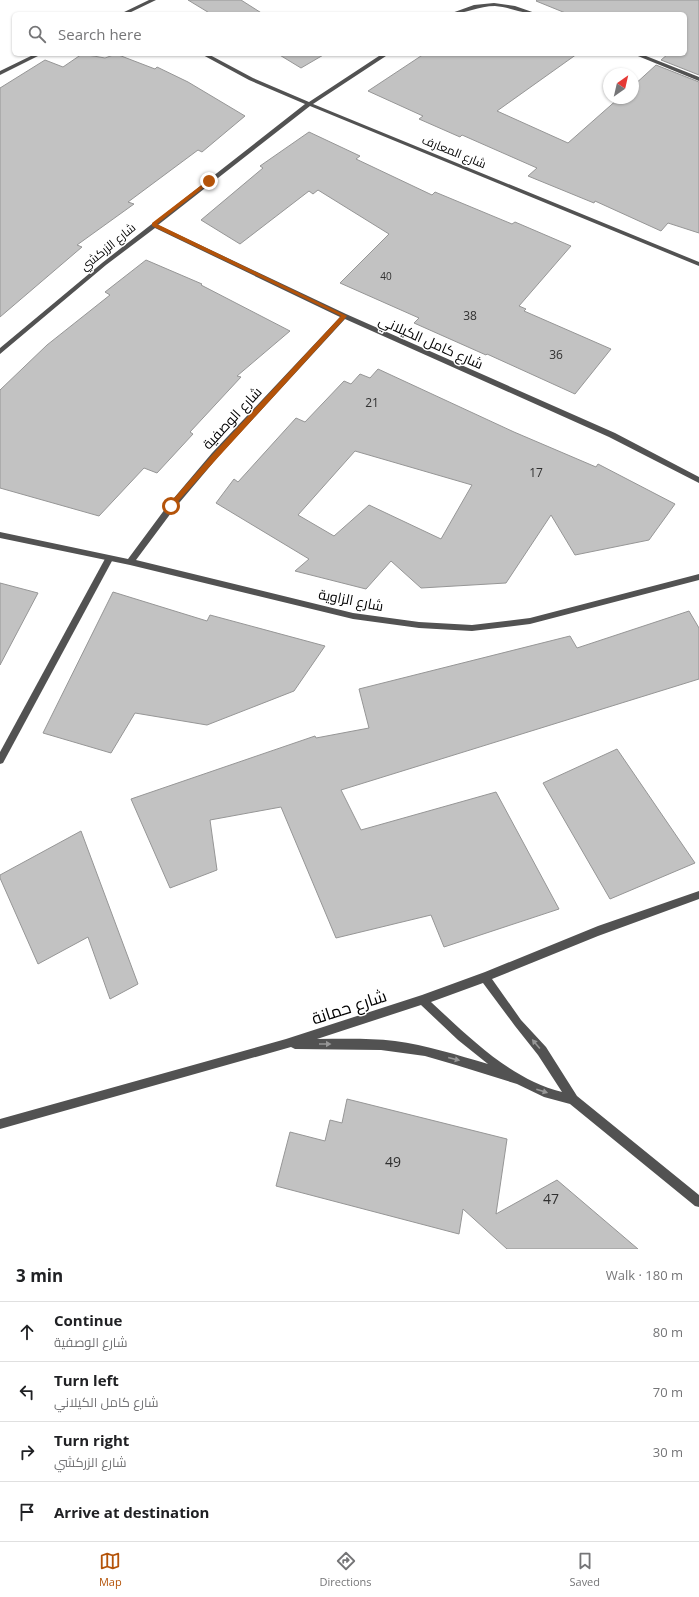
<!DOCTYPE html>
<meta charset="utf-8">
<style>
body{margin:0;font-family:"Open Sans",Cairo,sans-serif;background:#f2f2f2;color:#202124}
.compass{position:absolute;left:603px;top:68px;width:36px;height:36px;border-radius:50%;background:#fff;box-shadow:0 1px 3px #0004;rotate:34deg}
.stop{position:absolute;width:12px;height:12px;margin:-9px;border:3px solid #b45309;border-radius:50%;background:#fff}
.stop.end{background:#b45309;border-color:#fff;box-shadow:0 1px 4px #0008}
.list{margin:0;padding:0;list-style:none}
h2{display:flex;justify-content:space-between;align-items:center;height:52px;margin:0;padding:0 16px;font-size:17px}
h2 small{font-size:13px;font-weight:400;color:#757577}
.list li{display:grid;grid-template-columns:26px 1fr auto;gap:12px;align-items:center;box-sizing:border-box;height:60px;padding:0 16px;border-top:1px solid #e0e0e0}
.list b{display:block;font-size:15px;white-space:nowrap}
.list p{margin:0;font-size:13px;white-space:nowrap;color:#757577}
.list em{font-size:13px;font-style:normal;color:#757577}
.icon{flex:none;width:22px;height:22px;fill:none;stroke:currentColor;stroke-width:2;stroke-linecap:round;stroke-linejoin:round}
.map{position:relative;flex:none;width:699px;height:1249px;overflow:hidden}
.search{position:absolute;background:#fff;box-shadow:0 1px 3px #0004;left:12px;right:12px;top:12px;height:44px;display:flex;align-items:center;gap:10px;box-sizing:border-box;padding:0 14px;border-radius:6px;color:#757577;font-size:15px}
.sheet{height:292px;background:#fff}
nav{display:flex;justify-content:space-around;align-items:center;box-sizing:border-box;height:56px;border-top:1px solid #e0e0e0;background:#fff;font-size:11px;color:#757577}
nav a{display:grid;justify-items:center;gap:2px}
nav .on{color:#b45309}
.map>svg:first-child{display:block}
.building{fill:#c2c2c2;stroke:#969696;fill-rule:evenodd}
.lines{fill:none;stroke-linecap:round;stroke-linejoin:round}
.service{fill:#525252;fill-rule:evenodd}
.minor{fill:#525252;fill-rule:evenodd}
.tertiary{fill:#525252;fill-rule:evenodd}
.oneway{fill:#979797}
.route{fill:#b45309}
.labels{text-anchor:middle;stroke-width:3;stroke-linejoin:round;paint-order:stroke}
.far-number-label{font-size:10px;fill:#303030}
.far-street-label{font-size:12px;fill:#000;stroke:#fff}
.number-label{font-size:12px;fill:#303030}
.street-label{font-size:14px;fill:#000;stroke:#fff}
.near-number-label{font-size:14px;fill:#303030}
.near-street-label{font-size:17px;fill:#000;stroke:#fff}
</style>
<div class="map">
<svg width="699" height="1249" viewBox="0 0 699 1249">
<rect width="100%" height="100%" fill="#fff"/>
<!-- building -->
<path class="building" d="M188 0H241L263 14H211Z
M537 0H699V75L661 60 668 54H685V14H568L536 1Z
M82 54 105 58 116 54 155 69 157 67 188 82 245 116 202 152 198 150 128 202 134 204 77 245 82 247 0 317V88L45 60 63 67Z
M278 54H325L301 68Z
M424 54H577L497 111 568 143 619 98H633V86L656 65 699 82V233L668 223 661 231 595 201 594 203 528 176 537 168 462 135 460 137 419 119 423 116 368 91Z
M309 132 360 156 356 159 432 195 435 192 512 224 515 222 571 246 519 306 526 309 524 311 611 349 575 394 487 354 486 355 414 323 419 318 340 283 389 234 318 190 313 194 309 191 240 244 201 220 263 168 260 166Z
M146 260 202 284 201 285 290 331 237 376 241 377 190 432 193 434 157 473 144 468 99 516 0 488V390L47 345 110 295 105 292Z
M378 369 514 432 596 467 598 464 675 504 649 540 575 555 551 515 506 583 421 588 391 561 366 589 295 571 309 559 216 503 234 479 238 482 296 418 305 422 344 381 351 384 360 374 370 378ZM355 451 472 485 441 539 369 505 334 536 298 515Z
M0 583 38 593 0 665Z
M113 592 207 621 210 615 325 646 294 691 207 725 135 713 111 753 43 733Z
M689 611 699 628V679L341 790 361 830 496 792 559 909 444 947 431 915 336 938 281 807 210 820 217 870 170 888 131 799 315 736 316 738 369 728 359 689 570 636 577 648Z
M617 749 695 863 610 899 543 783Z
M81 831 138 984 110 999 88 937 38 964 0 878V875Z
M347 1099 507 1139 496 1214 557 1180 638 1249H507L463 1209 459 1234 276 1186 290 1132 325 1141 330 1120 342 1123Z"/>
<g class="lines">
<!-- service -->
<path class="service" d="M109 556 113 559 112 561 3 763 0 764V752L106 557Z"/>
<!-- minor -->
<path class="minor" d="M494 3 515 6 538 14C523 14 510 7 495 6 479 6 465 14 449 14L474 5Z
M201 54H208L253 78 309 102 382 54H389L313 104 699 262V266L310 106 158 225 346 314 615 433 699 477V483L609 437 345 319 218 457 174 509 136 560 353 613 419 622 472 625 530 618 699 574V580L530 624 472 631 419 628 353 619 130 565 0 538V532L128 559 168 505 212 453 340 317 155 228 106 265 0 354V348L102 263 305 104 249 80Z
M633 54H641L699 77V81Z
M699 891V899L598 936 492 979 521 1020 546 1047 577 1096 699 1195V1207L695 1206 570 1104 544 1097 517 1084 456 1065 425 1056 381 1050 295 1049 291 1047 0 1129V1119L286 1039 422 995 485 972 598 926ZM483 983 515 1026 538 1055 562 1092C510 1079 469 1037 431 1002ZM421 1005 458 1040 488 1064C457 1055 426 1045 395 1041 369 1038 343 1039 317 1039Z"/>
<!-- tertiary -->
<path class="tertiary" d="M149 0H156L127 14H120Z
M35 54H42L0 75V71Z"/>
</g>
<!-- one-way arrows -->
<defs><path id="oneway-solid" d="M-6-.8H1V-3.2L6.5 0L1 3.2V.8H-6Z"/></defs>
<g class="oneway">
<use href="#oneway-solid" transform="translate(325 1044)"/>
<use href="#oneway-solid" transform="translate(536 1044) rotate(-130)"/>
<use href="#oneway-solid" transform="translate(454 1059) rotate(14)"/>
<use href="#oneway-solid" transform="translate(542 1091) rotate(18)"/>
</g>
<!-- route -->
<path class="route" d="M208 180 212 181 157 224 347 316 171 509 168 506V505L213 454 341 316 152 226V223Z"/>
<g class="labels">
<!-- far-number labels -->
<g class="far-number-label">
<text x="386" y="280">40</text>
</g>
<!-- far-street labels -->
<g class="far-street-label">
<text transform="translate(454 152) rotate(22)" y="4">شارع المعارف</text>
<text transform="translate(108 247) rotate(-39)" y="4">شارع الزركشي</text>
</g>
<!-- number labels -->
<g class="number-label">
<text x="470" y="320">38</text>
<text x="556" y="359">36</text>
<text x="372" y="407">21</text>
<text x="536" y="477">17</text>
</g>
<!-- street labels -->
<g class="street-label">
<text transform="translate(431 342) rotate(24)" y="5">شارع كامل الكيلاني</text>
<text transform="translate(232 418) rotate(-47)" y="5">شارع الوصفية</text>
<text transform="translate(351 600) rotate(11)" y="5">شارع الزاوية</text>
</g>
<!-- near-number labels -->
<g class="near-number-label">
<text x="393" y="1167">49</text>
<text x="551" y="1204">47</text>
</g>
<!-- near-street labels -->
<g class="near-street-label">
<text transform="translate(349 1007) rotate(-18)" y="6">شارع حمانة</text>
</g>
</g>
</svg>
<svg class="compass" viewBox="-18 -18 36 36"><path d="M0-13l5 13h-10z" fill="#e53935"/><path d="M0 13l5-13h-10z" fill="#757577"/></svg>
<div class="stop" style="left:171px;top:506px"></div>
<div class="stop end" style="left:209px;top:181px"></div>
<div class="search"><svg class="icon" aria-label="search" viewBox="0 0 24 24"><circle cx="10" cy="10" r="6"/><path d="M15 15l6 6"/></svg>Search here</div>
</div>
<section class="sheet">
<h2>3 min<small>Walk · 180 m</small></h2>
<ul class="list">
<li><svg class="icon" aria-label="ahead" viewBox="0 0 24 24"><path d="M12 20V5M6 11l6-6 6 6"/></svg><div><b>Continue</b><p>شارع الوصفية</p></div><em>80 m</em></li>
<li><svg class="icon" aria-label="left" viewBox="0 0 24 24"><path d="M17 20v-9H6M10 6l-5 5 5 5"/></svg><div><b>Turn left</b><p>شارع كامل الكيلاني</p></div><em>70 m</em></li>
<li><svg class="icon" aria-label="right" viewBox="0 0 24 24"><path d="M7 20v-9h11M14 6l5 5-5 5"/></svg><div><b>Turn right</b><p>شارع الزركشي</p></div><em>30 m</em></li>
<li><svg class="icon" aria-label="arrive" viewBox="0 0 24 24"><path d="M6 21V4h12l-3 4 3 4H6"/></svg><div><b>Arrive at destination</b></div></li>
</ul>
</section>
<nav>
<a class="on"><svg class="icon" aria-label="map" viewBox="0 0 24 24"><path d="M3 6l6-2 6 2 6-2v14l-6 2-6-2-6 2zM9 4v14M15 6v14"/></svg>Map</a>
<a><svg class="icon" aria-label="directions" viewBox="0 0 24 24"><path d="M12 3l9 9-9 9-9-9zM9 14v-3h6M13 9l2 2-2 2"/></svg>Directions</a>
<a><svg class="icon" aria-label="saved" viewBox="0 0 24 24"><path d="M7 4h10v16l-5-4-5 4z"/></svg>Saved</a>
</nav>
